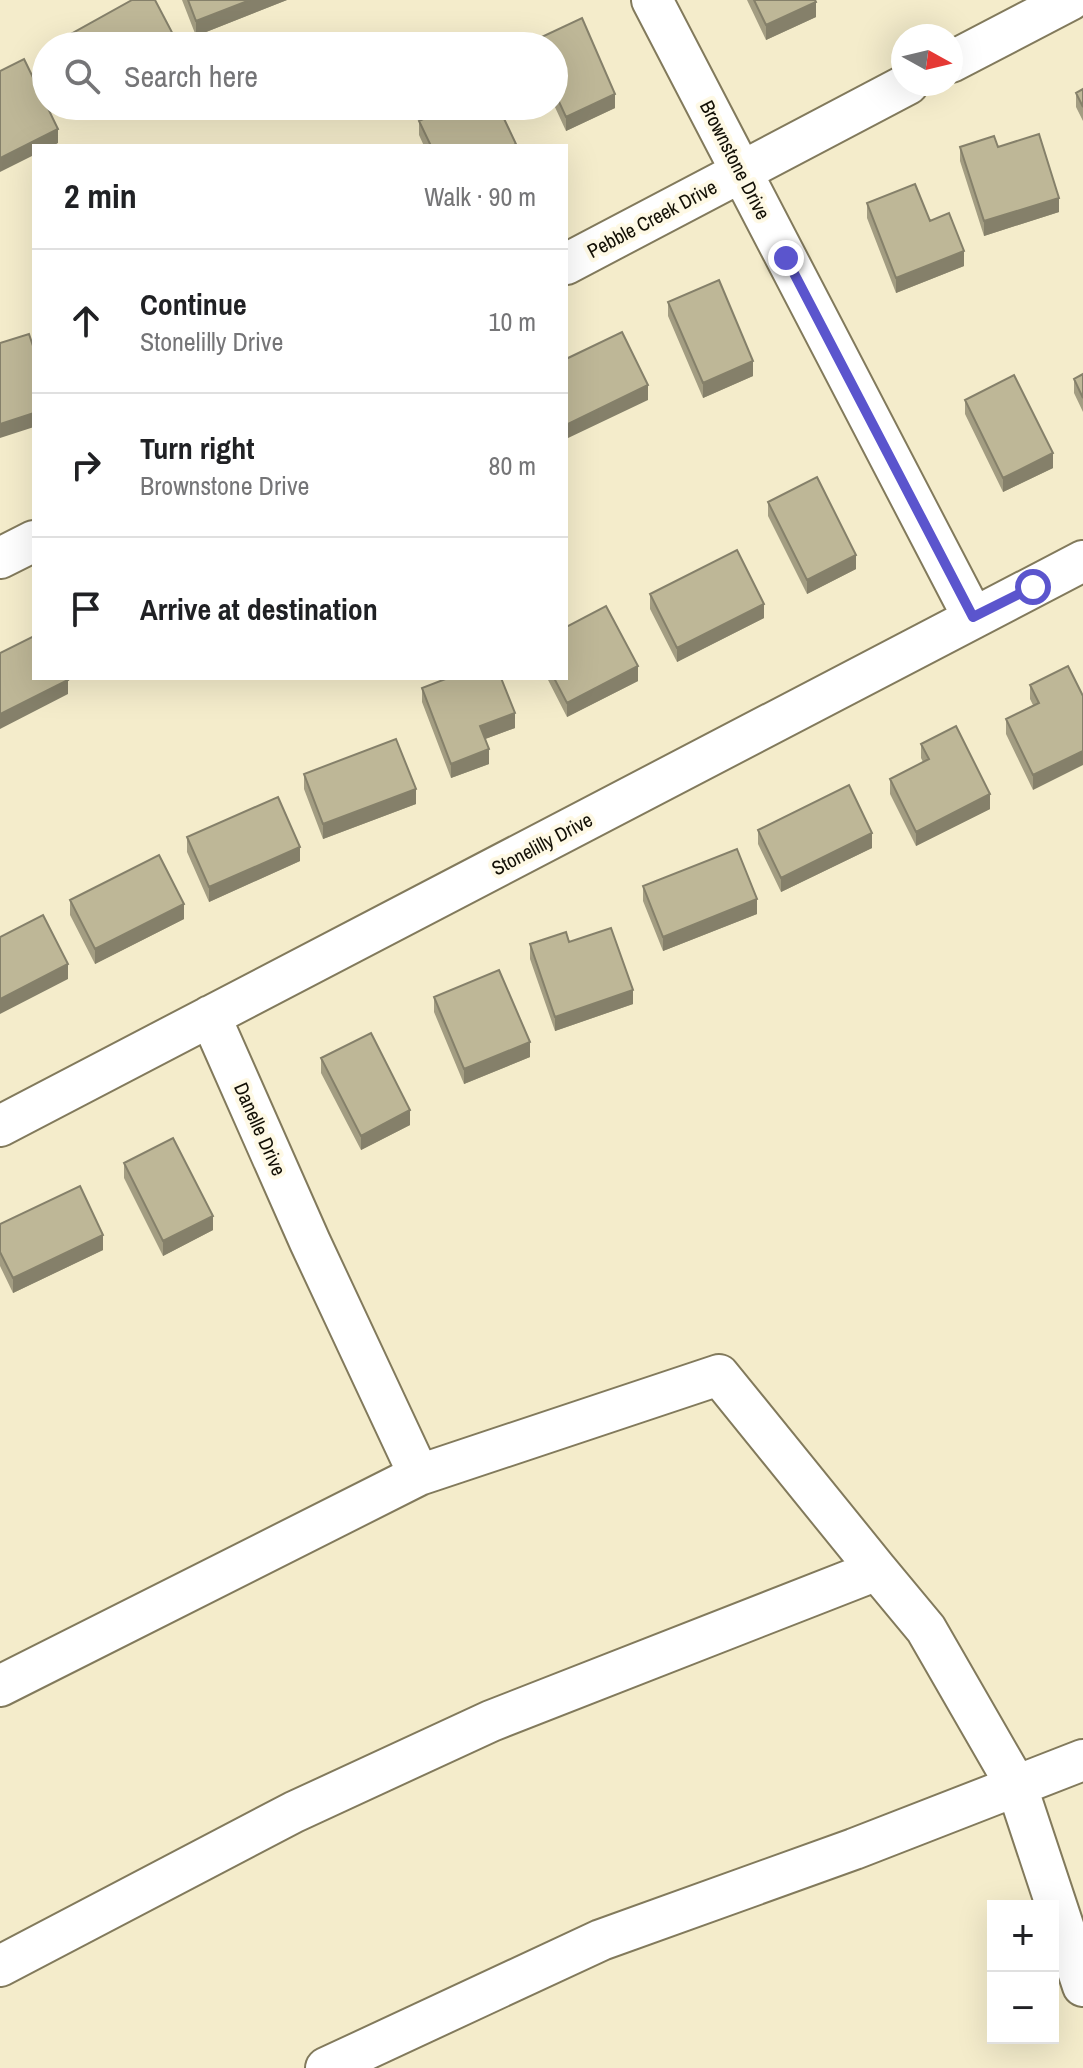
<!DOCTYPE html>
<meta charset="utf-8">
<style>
body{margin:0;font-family:"Archivo Narrow",sans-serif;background:#f6f6f6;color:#202124}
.controls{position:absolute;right:24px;bottom:24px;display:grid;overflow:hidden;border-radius:0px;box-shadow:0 8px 32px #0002}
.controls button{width:72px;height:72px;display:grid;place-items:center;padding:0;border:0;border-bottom:2px solid #e0e0e0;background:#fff;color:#202124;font:40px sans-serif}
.compass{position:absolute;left:891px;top:24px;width:72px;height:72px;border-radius:50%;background:#fff;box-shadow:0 8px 32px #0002;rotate:98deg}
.stop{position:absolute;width:24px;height:24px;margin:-18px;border:6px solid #5b55cd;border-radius:50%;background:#fff}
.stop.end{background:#5b55cd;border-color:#fff;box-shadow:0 2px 8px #0008}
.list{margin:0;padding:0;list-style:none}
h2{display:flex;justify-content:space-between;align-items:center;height:104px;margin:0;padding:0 32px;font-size:34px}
h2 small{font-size:26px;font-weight:400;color:#757577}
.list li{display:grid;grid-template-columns:52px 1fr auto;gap:24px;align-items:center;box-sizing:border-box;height:144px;padding:0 32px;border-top:2px solid #e0e0e0}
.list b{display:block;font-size:30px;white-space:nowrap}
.list p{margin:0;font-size:26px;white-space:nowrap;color:#757577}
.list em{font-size:26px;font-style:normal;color:#757577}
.icon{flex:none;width:44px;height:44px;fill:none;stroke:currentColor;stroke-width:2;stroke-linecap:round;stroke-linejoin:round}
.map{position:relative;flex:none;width:1083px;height:2068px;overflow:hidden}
.search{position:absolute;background:#fff;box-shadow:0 8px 32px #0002;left:32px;top:32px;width:536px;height:88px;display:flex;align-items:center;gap:20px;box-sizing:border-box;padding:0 28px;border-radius:44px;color:#757577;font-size:30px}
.panel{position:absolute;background:#fff;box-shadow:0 8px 32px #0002;left:32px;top:144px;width:536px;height:536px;border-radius:0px}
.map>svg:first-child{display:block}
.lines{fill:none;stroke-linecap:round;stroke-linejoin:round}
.street-casing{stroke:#827a5c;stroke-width:44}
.street{stroke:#fff;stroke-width:40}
.wall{fill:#a39d82}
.shaded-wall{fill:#85806a}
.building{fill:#beb797;stroke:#85806a;stroke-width:2}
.route{stroke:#5b55cd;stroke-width:10}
.labels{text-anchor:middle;stroke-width:8;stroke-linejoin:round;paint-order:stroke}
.street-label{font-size:20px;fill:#120f05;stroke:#fef9e5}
</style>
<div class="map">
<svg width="1083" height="2068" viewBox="0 0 1083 2068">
<rect width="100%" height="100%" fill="#f4eccb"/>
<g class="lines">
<defs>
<path id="street" d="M652 0 973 617
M951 62 1070 0
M566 264 908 84
M0 558 34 541
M210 1016 310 1242 419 1475
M0 1126 1083 561
M0 1686 419 1475 719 1375 877 1570
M0 1966 294 1812 491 1721 877 1570 926 1629 1017 1787 1083 1986
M326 2068 601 1940 854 1849 1083 1760"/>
</defs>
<!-- street casing -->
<use href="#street" class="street-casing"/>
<!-- street -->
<use href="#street" class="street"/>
</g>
<!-- wall -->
<path class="wall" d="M182 0H287L196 36Z
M747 0H815L816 17 766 40Z
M582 18 615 94V108L566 131 554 105V46H531V42Z
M1083 89V121L1076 107V93Z
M419 121 516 146H424L419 135Z
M960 147H998L1059 212 984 236 960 161Z
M867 203 930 221 964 266 896 293 867 218Z
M668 302 753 376 703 398 668 316Z
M1083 374V412L1074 393V379Z
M965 400 1053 468 1003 492 965 414Z
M768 502 856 569 807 594 768 516Z
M650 594 764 618 677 662 650 609Z
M1068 666 1033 790 1006 734V719L1033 705 1030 699V685Z
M547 678H566L638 681 567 717Z
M422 688 515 728 485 739 489 764 451 778 422 702Z
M921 744 990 809 916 846 890 794V779L923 762 921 758Z
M304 774 416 804 323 839 304 789Z
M758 830 872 848 781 892 758 844Z
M187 837 300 861 209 902 187 852Z
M643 886 757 914 663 951 643 901Z
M70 900 184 919 95 964 70 915Z
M569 942 633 1004 555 1031 530 959V944Z
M434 997 530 1057 464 1084 434 1012Z
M321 1058 410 1125 361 1150 321 1073Z
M124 1163 213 1230 163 1256 124 1178Z
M0 1224 103 1250 13 1293 0 1266Z"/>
<!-- shaded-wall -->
<path class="shaded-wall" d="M250 0H287L196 36V21Z
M816 2V17L766 40V25Z
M176 40V46H164Z
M615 94V108L566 131V117Z
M58 129V143L53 146H34V155L0 172V158Z
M1059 198V212L984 236V221Z
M964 251V266L896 293V278Z
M753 361V376L703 398V383Z
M648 385V400L566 439V425Z
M34 413V427L0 438V424Z
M1053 453V468L1003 492V478Z
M856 555V569L807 594V580Z
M764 604V618L677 662V648Z
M638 666V681L567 717V703Z
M68 680V694L0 729V714Z
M515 713V728L480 741V726Z
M489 749V764L451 778V764Z
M1083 751V765L1033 790V775Z
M416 789V804L323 839V824Z
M990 794V809L916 846V832Z
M872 833V848L781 892V878Z
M300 847V861L209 902V887Z
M757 899V914L663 951V937Z
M184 904V919L95 964V949Z
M68 964V979L0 1014V999Z
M633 990V1004L555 1031V1017Z
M530 1042V1057L464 1084V1069Z
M410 1110V1125L361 1150V1136Z
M213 1216V1230L163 1256V1241Z
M103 1235V1250L13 1293V1278Z"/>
<!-- building -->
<path class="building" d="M132 0H155L176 40 164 46H66L62 39Z
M188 0H250L196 21Z
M754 0H815L816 2 766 25Z
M582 18 615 94 566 117 554 91V46H533L531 42Z
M24 59 58 129 0 158V71Z
M1083 89V107L1076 93Z
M450 106H498L516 144 512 146H431L419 121Z
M1039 134 1059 198 984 221 960 147 994 136 998 147Z
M915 184 930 221 949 213 964 251 896 278 867 203Z
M719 280 753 361 703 383 668 302Z
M622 332 648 385 566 425V359Z
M29 334 34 349V413L0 424V343Z
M1083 374V398L1074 379Z
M1014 375 1053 453 1003 478 965 400Z
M817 477 856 555 807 580 768 502Z
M737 550 764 604 677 648 650 594Z
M606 606 638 666 567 703 554 678H566V627Z
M34 636V678H67L68 680 0 714V653Z
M1068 666 1083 696V751L1033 775 1006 719 1039 703 1030 685Z
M448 678H501L515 713 480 726 489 749 451 764 422 688Z
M956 726 990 794 916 832 890 779 929 759 921 744Z
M396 739 416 789 323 824 304 774Z
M849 785 872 833 781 878 758 830Z
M278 797 300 847 209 887 187 837Z
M737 849 757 899 663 937 643 886Z
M159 855 184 904 95 949 70 900Z
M43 915 68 964 0 999V937Z
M611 928 633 990 555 1017 530 944 566 932 569 942Z
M499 970 530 1042 464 1069 434 997Z
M371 1033 410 1110 361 1136 321 1058Z
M173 1138 213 1216 163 1241 124 1163Z
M80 1186 103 1235 13 1278 0 1252V1224Z"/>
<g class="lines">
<!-- route -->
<path class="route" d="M786 258 973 617 1033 587"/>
</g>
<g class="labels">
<!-- street labels -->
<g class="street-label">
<text transform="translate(735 160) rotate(63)" y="7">Brownstone Drive</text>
<text transform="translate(652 219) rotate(-28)" y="7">Pebble Creek Drive</text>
<text transform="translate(542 844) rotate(-28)" y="7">Stonelilly Drive</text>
<text transform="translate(260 1129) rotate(66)" y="7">Danelle Drive</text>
</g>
</g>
</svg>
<div class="controls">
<button>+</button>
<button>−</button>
</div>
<svg class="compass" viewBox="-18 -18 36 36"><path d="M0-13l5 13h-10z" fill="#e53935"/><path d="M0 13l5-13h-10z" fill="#757577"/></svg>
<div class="stop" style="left:1033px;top:587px"></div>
<div class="stop end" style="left:786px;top:258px"></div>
<div class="search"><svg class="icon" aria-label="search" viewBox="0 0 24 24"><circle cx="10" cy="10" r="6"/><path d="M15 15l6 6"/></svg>Search here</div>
<section class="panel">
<h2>2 min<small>Walk · 90 m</small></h2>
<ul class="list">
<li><svg class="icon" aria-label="ahead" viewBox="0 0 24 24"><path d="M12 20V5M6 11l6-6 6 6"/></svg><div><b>Continue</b><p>Stonelilly Drive</p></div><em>10 m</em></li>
<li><svg class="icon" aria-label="right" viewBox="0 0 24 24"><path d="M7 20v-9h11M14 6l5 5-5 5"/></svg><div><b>Turn right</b><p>Brownstone Drive</p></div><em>80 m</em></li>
<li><svg class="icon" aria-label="arrive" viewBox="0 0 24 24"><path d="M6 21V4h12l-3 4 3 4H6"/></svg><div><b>Arrive at destination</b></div></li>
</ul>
</section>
</div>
